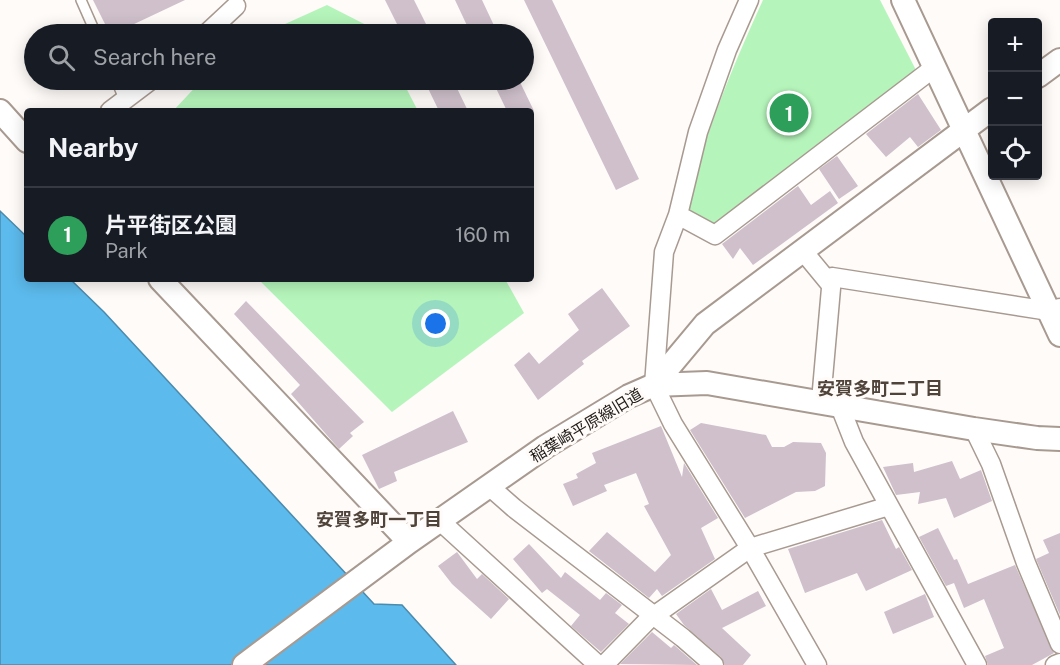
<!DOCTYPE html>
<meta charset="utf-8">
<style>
body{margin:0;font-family:"Public Sans","Noto Sans JP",sans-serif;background:#20242c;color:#f1f3f6}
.controls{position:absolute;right:18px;top:18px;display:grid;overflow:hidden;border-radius:6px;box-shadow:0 3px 15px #0003}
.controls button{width:54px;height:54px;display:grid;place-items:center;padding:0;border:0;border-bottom:2px solid #363941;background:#171b24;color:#f1f3f6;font:30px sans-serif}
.you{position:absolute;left:436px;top:324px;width:21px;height:21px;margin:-15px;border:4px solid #fff;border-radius:50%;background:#1a73e8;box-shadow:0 0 0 9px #1a73e833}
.badge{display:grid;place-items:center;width:39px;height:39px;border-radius:50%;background:#1a73e8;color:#fff;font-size:20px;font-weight:700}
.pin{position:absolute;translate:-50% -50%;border:3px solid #fff;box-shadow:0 2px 6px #0006}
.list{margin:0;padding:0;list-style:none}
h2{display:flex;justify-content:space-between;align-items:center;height:78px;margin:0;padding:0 24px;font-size:26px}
h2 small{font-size:20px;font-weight:400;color:#9ea1a6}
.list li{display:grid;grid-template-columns:39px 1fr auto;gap:18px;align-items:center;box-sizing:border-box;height:96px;padding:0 24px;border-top:2px solid #363941}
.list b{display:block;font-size:22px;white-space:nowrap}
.list p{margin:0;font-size:20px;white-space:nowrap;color:#9ea1a6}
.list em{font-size:20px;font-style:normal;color:#9ea1a6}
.icon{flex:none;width:33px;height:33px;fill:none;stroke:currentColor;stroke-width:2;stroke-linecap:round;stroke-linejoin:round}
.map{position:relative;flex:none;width:1060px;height:665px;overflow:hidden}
.search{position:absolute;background:#171b24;box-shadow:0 3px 15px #0003;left:24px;top:24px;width:510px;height:66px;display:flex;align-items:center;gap:15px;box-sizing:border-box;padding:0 21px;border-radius:33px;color:#9ea1a6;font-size:22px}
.panel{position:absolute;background:#171b24;box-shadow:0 3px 15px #0003;left:24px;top:108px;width:510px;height:174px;border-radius:6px}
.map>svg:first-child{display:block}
.green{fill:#b5f5bb}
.water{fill:#5cbaec;stroke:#4b8bad;stroke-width:1.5}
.building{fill:#cfc0cb}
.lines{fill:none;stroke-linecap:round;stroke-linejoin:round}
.service-casing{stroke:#a89a90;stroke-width:12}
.minor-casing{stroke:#a89a90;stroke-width:21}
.tertiary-casing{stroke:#a89a90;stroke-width:26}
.service{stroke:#fff;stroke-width:9}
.minor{stroke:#fff;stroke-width:18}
.tertiary{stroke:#fff;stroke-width:22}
.labels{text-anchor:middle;stroke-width:6;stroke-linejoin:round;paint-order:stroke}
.street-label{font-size:16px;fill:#221d19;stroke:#fefbf9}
.neighbourhood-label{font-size:18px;font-weight:bold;fill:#4f433a;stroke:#fefbf9}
</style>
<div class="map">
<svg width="1060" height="665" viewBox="0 0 1060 665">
<rect width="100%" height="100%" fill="#fefbf9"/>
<!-- green -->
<path class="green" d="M763 0H880L917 72 713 231 684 214C704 137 730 72 763 0Z
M327 5 376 30 379 34H263Z
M202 80H402L418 111H173Z
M258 279H505L524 313 392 412Z"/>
<!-- water -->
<path class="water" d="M0 211 27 237V279H70L104 312 374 604 402 605 456 665H0Z"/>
<!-- building -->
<path class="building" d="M93 0H185L113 34H110Z
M385 0H414L431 34H402Z
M455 0H482L498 34H471Z
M524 0H552L639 179 616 190Z
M424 80H453L468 111H439Z
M492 80H519L534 111H507Z
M918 94 941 130 918 147 910 137 886 157 866 134Z
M837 156 858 186 839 199 819 169Z
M798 186 811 205 830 191 838 203 753 265 740 248 733 259 722 244Z
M602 288 630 326 582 361 584 364 538 400 514 365 529 352 539 364 579 330 568 314Z
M246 301 364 422 350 433 353 436 339 449 291 394 300 385 234 314Z
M453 411 468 442 394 472 397 481 379 489 362 455Z
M701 423 766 435 772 447H784L793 442 821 443 826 453 825 486 815 491 796 492 745 518 690 430Z
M661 426 682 477 684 463 718 518 701 528 715 559 662 596 657 589 649 598 589 551 607 532 655 572 671 555 644 506 649 504 636 473 604 485 607 491 573 506 563 484 578 478 576 474 596 463 592 453Z
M952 461 960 479 981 470 992 501 954 518 946 498 918 504 920 492 896 495 883 467 913 463 914 472Z
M882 520 896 549 899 547 912 570 866 591 857 573 805 593 788 549Z
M938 528 954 560 957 559 968 584 1015 565 1054 653 1032 665H988L985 656 1004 648 984 599 964 608 954 583 946 586 919 537Z
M1060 533V615L1036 559 1049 553 1043 540Z
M529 544 561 578 565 572 600 600 606 593 622 605 615 613 629 624 601 652 571 626 580 615 547 589 542 593 513 559Z
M457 552 477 579 482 574 509 599 491 619 452 584 438 566Z
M711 589 722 610 758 591 766 606 722 628 751 655 743 665H725L721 657 684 625 676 614Z
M925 594 934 617 893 634 884 612Z
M652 632 671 648 674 645 697 665 620 664Z"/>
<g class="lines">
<defs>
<path id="service" d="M81 0 96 34
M116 80 124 99"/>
<path id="minor" d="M749 0 727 50 698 132 678 215 664 252 654 385 673 424 750 548 817 665
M206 34 236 6
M110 111 151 80
M678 215 715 235 935 67
M803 251 831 285
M821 401 832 277 1049 311 1060 308
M839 404 854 442 977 665
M974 429 991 464 1026 563 1060 644
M489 486 514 508 683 638 714 665
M439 520 598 665
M604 665 648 620 750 548 889 506
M1055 665 1060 663"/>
<path id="tertiary" d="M903 0 1060 335
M1038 76 1060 60
M0 111 27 141
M160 279 409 542
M654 385 705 324 992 109
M244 665 409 542 545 447 629 396 654 385 707 383 974 429 1037 438 1060 439"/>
</defs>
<!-- service casing -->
<use href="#service" class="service-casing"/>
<!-- minor casing -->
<use href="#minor" class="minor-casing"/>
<!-- tertiary casing -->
<use href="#tertiary" class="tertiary-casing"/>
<!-- service -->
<use href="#service" class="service"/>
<!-- minor -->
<use href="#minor" class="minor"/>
<!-- tertiary -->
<use href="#tertiary" class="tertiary"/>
</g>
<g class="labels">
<!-- street labels -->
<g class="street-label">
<text transform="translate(586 425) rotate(-31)" y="6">稲葉崎平原線旧道</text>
</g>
<!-- neighbourhood labels -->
<g class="neighbourhood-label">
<text x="880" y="395">安賀多町二丁目</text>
<text x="379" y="526">安賀多町一丁目</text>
</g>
</g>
</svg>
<div class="controls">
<button>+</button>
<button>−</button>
<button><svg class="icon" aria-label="locate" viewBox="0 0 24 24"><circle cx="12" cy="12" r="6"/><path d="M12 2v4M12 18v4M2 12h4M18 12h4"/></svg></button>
</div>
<div class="you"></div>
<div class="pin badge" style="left:789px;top:113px;background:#2e9e5b">1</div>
<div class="search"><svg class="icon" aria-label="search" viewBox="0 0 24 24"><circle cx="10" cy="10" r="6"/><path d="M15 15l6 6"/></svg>Search here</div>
<section class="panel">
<h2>Nearby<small></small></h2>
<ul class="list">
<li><span class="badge" style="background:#2e9e5b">1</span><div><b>片平街区公園</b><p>Park</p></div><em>160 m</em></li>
</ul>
</section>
</div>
